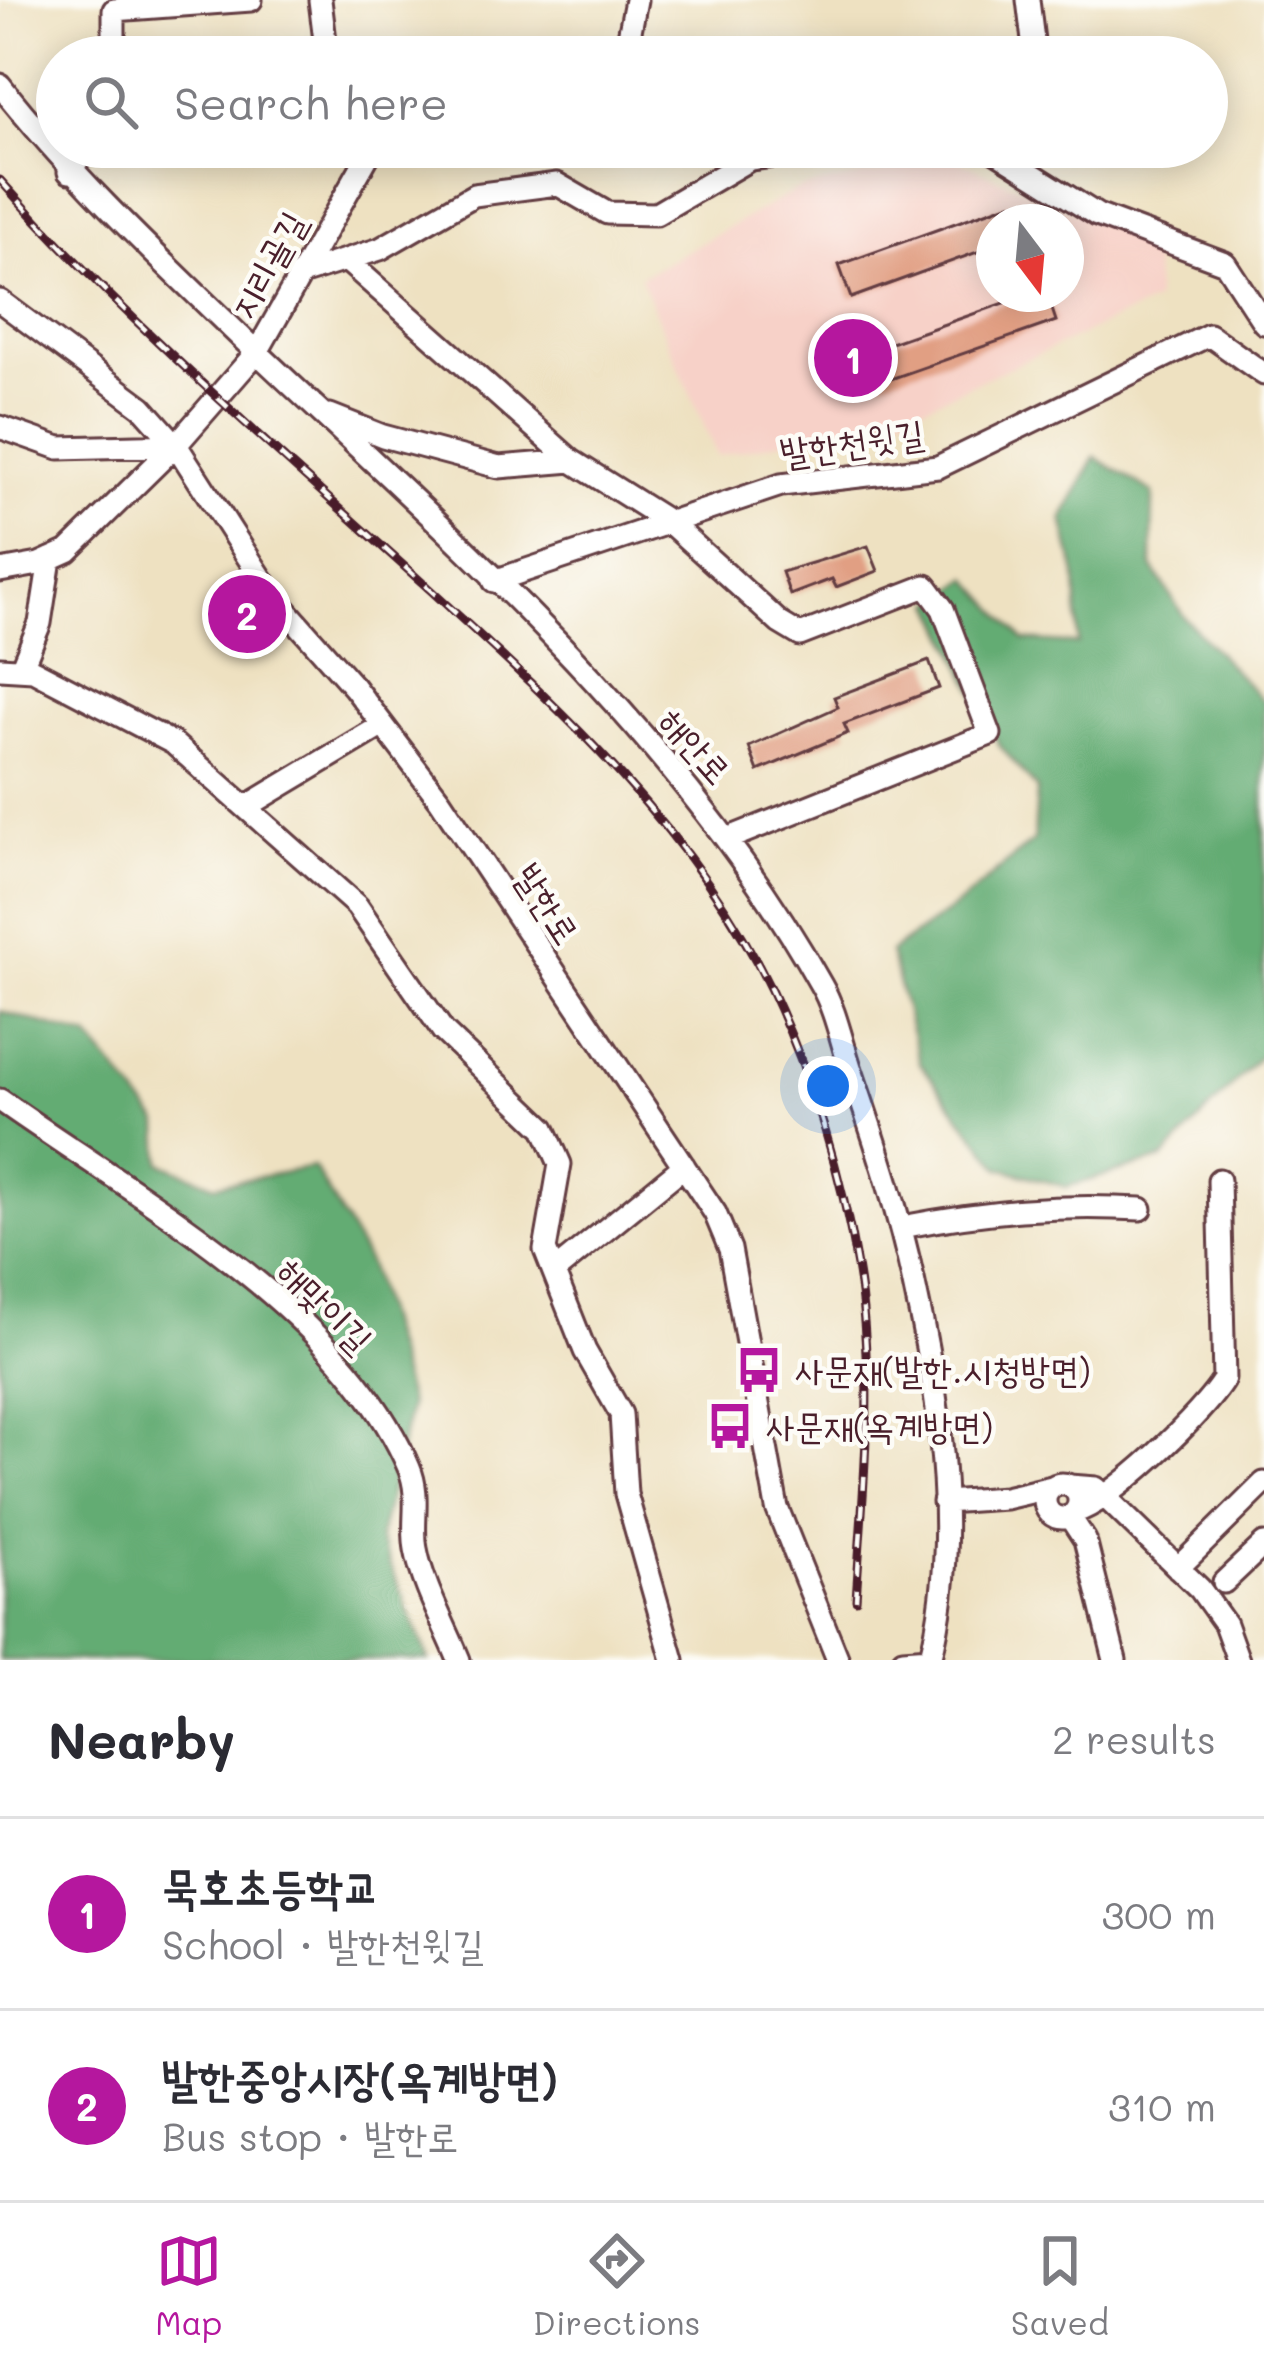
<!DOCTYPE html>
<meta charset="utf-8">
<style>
body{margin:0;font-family:Mali,"Poor Story",sans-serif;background:#f2f2f3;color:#2b2b33}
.compass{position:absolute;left:976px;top:204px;width:108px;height:108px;border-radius:50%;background:#fff;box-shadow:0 6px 30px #0003;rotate:164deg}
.you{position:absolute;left:828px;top:1086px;width:42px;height:42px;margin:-30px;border:9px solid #fff;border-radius:50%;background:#1a73e8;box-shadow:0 0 0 18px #1a73e833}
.badge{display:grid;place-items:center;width:78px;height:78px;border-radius:50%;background:#b5179e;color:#fff;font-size:39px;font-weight:700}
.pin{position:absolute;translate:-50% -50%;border:6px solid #fff;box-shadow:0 3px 12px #0006}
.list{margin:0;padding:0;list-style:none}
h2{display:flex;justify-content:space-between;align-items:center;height:156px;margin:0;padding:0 48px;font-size:51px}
h2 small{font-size:39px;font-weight:400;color:#7c7c81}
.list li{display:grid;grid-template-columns:78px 1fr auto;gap:36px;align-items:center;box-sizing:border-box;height:192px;padding:0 48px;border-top:3px solid #e1e1e2}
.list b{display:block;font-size:45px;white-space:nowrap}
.list p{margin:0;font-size:39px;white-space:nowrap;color:#7c7c81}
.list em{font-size:39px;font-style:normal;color:#7c7c81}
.icon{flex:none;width:66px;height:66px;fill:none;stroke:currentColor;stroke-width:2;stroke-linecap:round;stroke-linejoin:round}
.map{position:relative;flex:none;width:1264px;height:1660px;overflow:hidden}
.search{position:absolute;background:#fff;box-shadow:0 6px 30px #0003;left:36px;right:36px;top:36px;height:132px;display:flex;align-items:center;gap:30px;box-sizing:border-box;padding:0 42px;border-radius:66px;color:#7c7c81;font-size:45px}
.sheet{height:540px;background:#fff}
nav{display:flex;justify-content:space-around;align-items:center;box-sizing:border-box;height:168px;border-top:3px solid #e1e1e2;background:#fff;font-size:33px;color:#7c7c81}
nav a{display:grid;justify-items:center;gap:6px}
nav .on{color:#b5179e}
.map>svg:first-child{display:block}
.built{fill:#f7d1c8;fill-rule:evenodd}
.forest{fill:#63ac73;stroke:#56664f;stroke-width:3}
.building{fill:#e19f83}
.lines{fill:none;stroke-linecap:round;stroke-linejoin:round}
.minor-casing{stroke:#633c42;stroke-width:27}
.minor{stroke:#fff;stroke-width:21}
.rail-casing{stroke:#4a1f2b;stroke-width:9}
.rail{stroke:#fdfcf7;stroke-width:4.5;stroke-dasharray:14;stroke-linecap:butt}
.labels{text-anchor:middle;stroke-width:9;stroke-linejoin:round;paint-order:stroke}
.street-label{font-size:36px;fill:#4a1f2b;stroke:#fdfcf7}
.poi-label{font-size:36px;fill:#4a1f2b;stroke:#fdfcf7;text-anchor:start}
</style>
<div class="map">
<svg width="1264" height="1660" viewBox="0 0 1264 1660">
<rect width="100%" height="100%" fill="#fdfcf7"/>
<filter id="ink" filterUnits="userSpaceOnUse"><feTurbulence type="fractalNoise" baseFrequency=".00833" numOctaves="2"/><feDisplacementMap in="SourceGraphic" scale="24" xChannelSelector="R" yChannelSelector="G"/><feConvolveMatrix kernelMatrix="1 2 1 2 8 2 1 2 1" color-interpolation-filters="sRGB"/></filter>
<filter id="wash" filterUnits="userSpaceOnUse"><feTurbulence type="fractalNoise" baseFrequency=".004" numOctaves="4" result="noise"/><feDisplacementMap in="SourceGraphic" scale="48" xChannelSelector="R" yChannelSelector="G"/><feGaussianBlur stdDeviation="2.7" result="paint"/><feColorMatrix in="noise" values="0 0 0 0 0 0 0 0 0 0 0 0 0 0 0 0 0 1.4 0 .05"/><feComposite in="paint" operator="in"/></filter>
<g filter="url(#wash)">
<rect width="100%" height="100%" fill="#eee1c1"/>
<!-- built -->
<path class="built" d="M952 158 1153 246 1156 301 907 414 717 456 640 277 800 188ZM994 222H1066V294H994Z"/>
<!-- forest -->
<path class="forest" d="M1095 457 1153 493 1152 566 1184 617 1264 702V1052L1163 1159 1066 1187 1000 1168 920 1063 890 952 959 904 1034 840 1037 789 999 745 933 603 969 578 1024 640 1078 644 1076 575 1063 519Z
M0 1011 89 1037 159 1123 161 1163 215 1185 314 1167 369 1264 410 1406 379 1538 429 1660H0Z"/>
<g id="blocks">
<!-- building -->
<path class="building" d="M1011 203 1018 222H994V246L851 298 839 265Z
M1030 294H1047L1056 321 882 382 871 350Z
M868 546 878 571 836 587 832 579 790 595 782 572Z
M929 661 939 688 844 724 848 733 758 771 749 747 838 707 834 697Z"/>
</g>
</g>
<g filter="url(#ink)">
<use href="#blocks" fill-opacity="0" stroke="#633c42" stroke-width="3"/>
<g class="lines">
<defs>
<path id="minor" d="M320 0 327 57
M1028 0 1035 57
M114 57V10L251 0
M625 57 636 0
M0 85C75 180 159 258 246 342 453 538 681 734 821 985 835 1009 841 1040 850 1067 876 1143 901 1218 917 1298 942 1413 960 1545 930 1660
M989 147 1097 215 1225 263 1264 323
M69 172 88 147
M346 260 572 461
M298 275 380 249 474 195 557 184 607 213 656 214 750 159 843 147
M0 301 142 407 176 445 271 593 354 687 440 800 715 1213 730 1249 777 1508 838 1660
M330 415 383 436 499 467 572 461 669 522 780 623 800 635 926 586 943 609 990 734 727 839
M0 427 59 448 176 445
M0 571 39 564 68 551 176 445 257 352 373 147
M494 581 781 485 938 467 1209 335 1264 374
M0 668 33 670 173 743 357 906 443 1031 544 1128 560 1164 545 1250 585 1351 621 1414 626 1494 673 1660
M21 669 40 623 50 559
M246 807 383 725
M0 1100C137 1197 342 1309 409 1468 421 1496 411 1522 416 1549 423 1587 445 1625 459 1660
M902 1227C984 1211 1058 1204 1141 1209
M555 1271 684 1166
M1045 1501a17 17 0 1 1 34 0a17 17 0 1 1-34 0Z
M1070 1486 1096 1488 1200 1589 1225 1624 1238 1660
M944 1502 1005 1498 1052 1487
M1075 1512C1111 1502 1205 1412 1224 1379L1219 1180
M1070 1517 1085 1540 1115 1660
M1178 1568 1264 1483
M1224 1582 1264 1544
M903 1660 930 1658"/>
</defs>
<!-- minor casing -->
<use href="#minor" class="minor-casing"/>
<!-- minor -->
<use href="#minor" class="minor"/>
<defs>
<path id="rail" d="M0 180C130 326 282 455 426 586 556 705 693 828 771 990 812 1077 841 1172 857 1266 876 1376 863 1490 856 1600"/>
</defs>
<!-- rail casing -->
<use href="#rail" class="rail-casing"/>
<!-- rail -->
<use href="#rail" class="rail"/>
</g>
</g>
<!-- icons -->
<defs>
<symbol id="bus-bare" viewBox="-9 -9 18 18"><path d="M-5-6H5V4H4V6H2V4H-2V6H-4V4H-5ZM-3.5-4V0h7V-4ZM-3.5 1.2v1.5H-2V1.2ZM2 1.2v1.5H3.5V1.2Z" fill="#b5179e" stroke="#fdfcf7" stroke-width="2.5" paint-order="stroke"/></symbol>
</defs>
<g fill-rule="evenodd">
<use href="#bus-bare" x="726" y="1337" width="66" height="66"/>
<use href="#bus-bare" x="697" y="1393" width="66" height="66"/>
</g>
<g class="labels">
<!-- street labels -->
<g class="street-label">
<text transform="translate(268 265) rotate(-61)" y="13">지리골길</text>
<text transform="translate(852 443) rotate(-8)" y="13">발한천윗길</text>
<text transform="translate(695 746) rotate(48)" y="13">해안로</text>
<text transform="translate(547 904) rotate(57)" y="13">발한로</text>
<text transform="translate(325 1305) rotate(45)" y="13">해맞이길</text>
</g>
<!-- poi labels -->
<g class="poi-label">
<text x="795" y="1383">사문재(발한.시청방면)</text>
<text x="766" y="1439">사문재(옥계방면)</text>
</g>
</g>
</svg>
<svg class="compass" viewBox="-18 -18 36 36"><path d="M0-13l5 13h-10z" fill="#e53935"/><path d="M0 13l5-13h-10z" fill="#7c7c81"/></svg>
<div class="you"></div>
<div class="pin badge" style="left:853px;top:358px">1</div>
<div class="pin badge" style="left:247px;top:614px">2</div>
<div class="search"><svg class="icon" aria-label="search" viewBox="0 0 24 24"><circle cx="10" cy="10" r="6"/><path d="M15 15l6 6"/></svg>Search here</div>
</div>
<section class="sheet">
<h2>Nearby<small>2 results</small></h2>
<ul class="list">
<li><span class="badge">1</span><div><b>묵호초등학교</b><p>School · 발한천윗길</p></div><em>300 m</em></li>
<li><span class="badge">2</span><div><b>발한중앙시장(옥계방면)</b><p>Bus stop · 발한로</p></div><em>310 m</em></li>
</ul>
</section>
<nav>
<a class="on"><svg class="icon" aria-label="map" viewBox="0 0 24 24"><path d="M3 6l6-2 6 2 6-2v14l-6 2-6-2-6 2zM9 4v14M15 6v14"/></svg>Map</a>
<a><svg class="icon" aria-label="directions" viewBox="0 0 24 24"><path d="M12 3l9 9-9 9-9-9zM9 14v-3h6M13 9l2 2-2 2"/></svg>Directions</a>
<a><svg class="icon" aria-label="saved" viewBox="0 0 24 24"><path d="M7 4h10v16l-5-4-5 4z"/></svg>Saved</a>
</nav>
